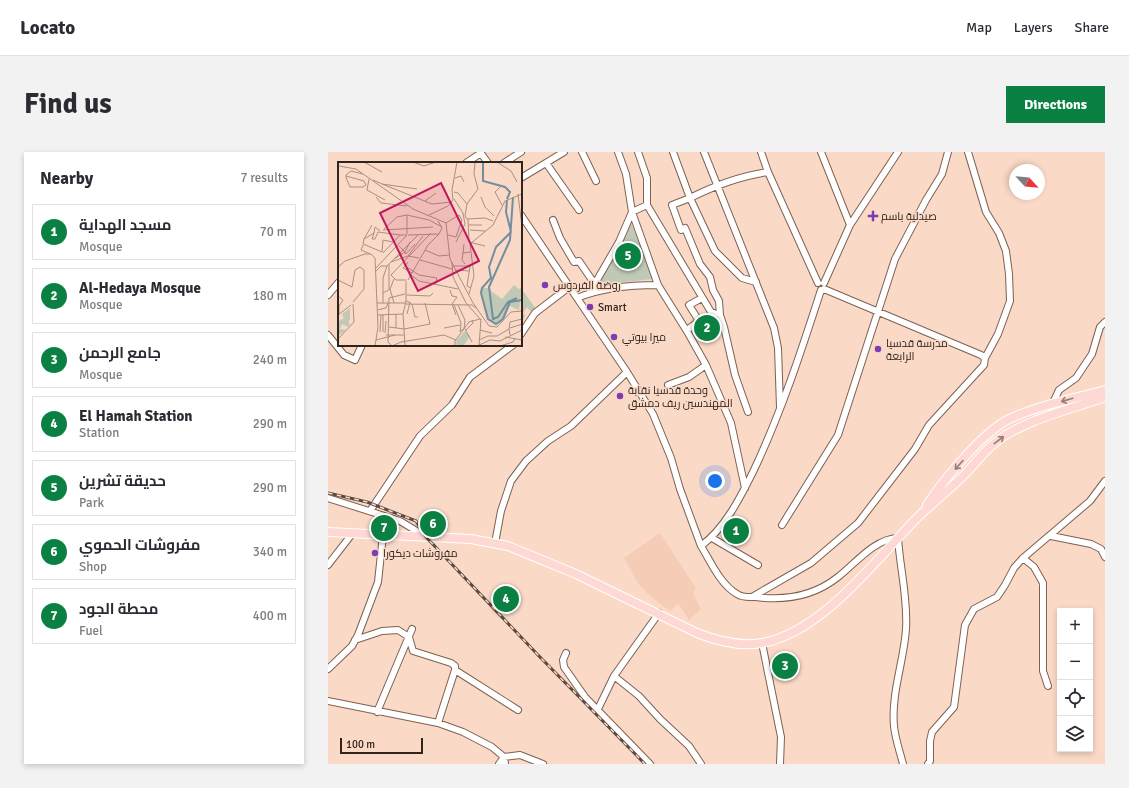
<!DOCTYPE html>
<meta charset="utf-8">
<style>
body{margin:0;font-family:Signika,Cairo,sans-serif;background:#f2f2f3;color:#2b2b33}
.controls{position:absolute;right:12px;bottom:12px;display:grid;overflow:hidden;border-radius:0px;box-shadow:0 2px 6px #0003}
.controls button{width:36px;height:36px;display:grid;place-items:center;padding:0;border:0;border-bottom:1px solid #e1e1e2;background:#fff;color:#2b2b33;font:20px sans-serif}
.compass{position:absolute;left:681px;top:12px;width:36px;height:36px;border-radius:50%;background:#fff;box-shadow:0 2px 6px #0003;rotate:116deg}
.scale{position:absolute;left:12px;bottom:10px;width:83px;box-sizing:border-box;padding-left:4px;border:2px solid #2f231c;border-top:0;font-size:11px;line-height:14px;white-space:nowrap;color:#2f231c;-webkit-text-stroke:3px #fad9c7;paint-order:stroke}
.you{position:absolute;left:387px;top:329px;width:14px;height:14px;margin:-10px;border:3px solid #fff;border-radius:50%;background:#1a73e8;box-shadow:0 0 0 6px #1a73e833}
.badge{display:grid;place-items:center;width:26px;height:26px;border-radius:50%;background:#0b8043;color:#fff;font-size:13px;font-weight:700}
.pin{position:absolute;translate:-50% -50%;border:2px solid #fff;box-shadow:0 1px 4px #0006}
.list{margin:0;padding:0;list-style:none}
h2{display:flex;justify-content:space-between;align-items:center;height:52px;margin:0;padding:0 16px;font-size:17px}
h2 small{font-size:13px;font-weight:400;color:#7c7c81}
.list li{display:grid;grid-template-columns:26px 1fr auto;gap:12px;align-items:center;box-sizing:border-box;height:56px;margin:0 8px 8px;padding:0 8px;border:1px solid #e1e1e2;border-radius:0px}
.list b{display:block;font-size:15px;white-space:nowrap}
.list p{margin:0;font-size:13px;white-space:nowrap;color:#7c7c81}
.list em{font-size:13px;font-style:normal;color:#7c7c81}
.icon{flex:none;width:22px;height:22px;fill:none;stroke:currentColor;stroke-width:2;stroke-linecap:round;stroke-linejoin:round}
.map{position:relative;flex:none;width:777px;height:612px;overflow:hidden;border-radius:0px}
header{display:flex;align-items:center;gap:24px;box-sizing:border-box;height:56px;padding:0 20px;background:#fff;border-bottom:1px solid #e1e1e2}
header strong{font-size:19px}
nav{display:flex;gap:22px;margin-inline-start:auto;font-size:14px}
.intro{display:flex;align-items:center;justify-content:space-between;box-sizing:border-box;height:96px;padding:0 24px}
h1{margin:0;font-size:28px}
.button{padding:10px 18px;border-radius:0px;background:#0b8043;color:#fff;font-size:14px;font-weight:700}
main{display:flex;gap:24px;padding:0 24px}
aside{flex:1;background:#fff;border-radius:0px;box-shadow:0 2px 6px #0003}
.map>svg:first-child{display:block}
.built{fill:#f5cdb7}
.green{fill:#c0c9b6}
.lines{fill:none;stroke-linecap:round;stroke-linejoin:round}
.minor-casing{stroke:#7d6151;stroke-width:8}
.major-casing{stroke:#fff;stroke-width:10}
.minor{stroke:#fff;stroke-width:6}
.major{stroke:#fed9d4;stroke-width:8}
.rail-casing{stroke:#5a4a40;stroke-width:3}
.rail{stroke:#fad9c7;stroke-width:1.5;stroke-dasharray:4.5;stroke-linecap:butt}
.oneway{stroke:#967e78}
.poi-dot{fill:#7c3db3;stroke:#fad9c7;stroke-width:1.5}
.labels{text-anchor:middle;stroke-width:3;stroke-linejoin:round;paint-order:stroke}
.poi-label{font-size:11px;fill:#2f231c;stroke:#fad9c7;text-anchor:start}
.inset-river{fill:none;stroke:#738e9f;stroke-width:2}
.inset-road{fill:none;stroke:#a99083;stroke-width:1}
.view{fill:#c2185b;fill-opacity:0.15;stroke:#c2185b;stroke-width:2}
.inset-edge{fill:none;stroke:#2f231c;stroke-width:2}
</style>
<header>
<strong>Locato</strong>
<nav><a>Map</a><a>Layers</a><a>Share</a></nav>
</header>
<div class="intro"><h1>Find us</h1><a class="button">Directions</a></div>
<main>
<aside>
<h2>Nearby<small>7 results</small></h2>
<ul class="list">
<li><span class="badge">1</span><div><b>مسجد الهداية</b><p>Mosque</p></div><em>70 m</em></li>
<li><span class="badge">2</span><div><b>Al-Hedaya Mosque</b><p>Mosque</p></div><em>180 m</em></li>
<li><span class="badge">3</span><div><b>جامع الرحمن</b><p>Mosque</p></div><em>240 m</em></li>
<li><span class="badge">4</span><div><b>El Hamah Station</b><p>Station</p></div><em>290 m</em></li>
<li><span class="badge">5</span><div><b>حديقة تشرين</b><p>Park</p></div><em>290 m</em></li>
<li><span class="badge">6</span><div><b>مفروشات الحموي</b><p>Shop</p></div><em>340 m</em></li>
<li><span class="badge">7</span><div><b>محطة الجود</b><p>Fuel</p></div><em>400 m</em></li>
</ul>
</aside>
<div class="map">
<svg width="777" height="612" viewBox="0 0 777 612">
<rect width="100%" height="100%" fill="#fad9c7"/>
<!-- built -->
<path class="built" d="M332 381 368 436 365 442 373 457 361 468 350 451 343 458 338 456 320 442 310 431 296 406Z"/>
<!-- green -->
<path class="green" d="M303 71 325 127 268 133Z
M193 136 208 157 204 161 199 155 195 161 197 164 193 172Z"/>
<g class="lines">
<defs>
<path id="minor" d="M152 0 160 11
M254 0 268 29
M290 0 298 22 304 60 330 133 360 181 378 213 403 271 417 336
M345 0 362 46 344 53 353 78 357 76 372 112 382 125 385 138 391 149 392 163
M376 0 446 176 450 196 452 255
M433 0 440 20 490 131
M493 0 522 73 496 131
M640 0 658 60 671 81 678 99 681 122 682 149 670 182 657 206
M138 11 153 1
M176 11 193 0
M218 11 251 58
M193 26 236 0
M319 53 383 160 392 163 396 175 407 223 420 260
M193 63 299 220 325 262 343 306 352 337 373 394C397 376 412 346 425 320 453 261 473 200 493 138
M225 68 232 86 246 110 251 109 266 131
M522 73 570 0
M428 130 414 126 387 99 362 46C388 33 412 24 440 20
M262 140 291 90 304 60 319 53V26L310 0
M0 143 11 130
M249 146C273 136 303 133 330 133
M359 178 371 169 361 153 374 146
M193 182 207 161 241 135
M0 183 16 203 27 208 34 193
M340 233 361 225 378 213
M724 253 731 238 748 226 764 202 772 175 777 170
M0 346 72 369 97 384
M42 359 92 284 124 253 142 225 185 193
M454 373 510 283 567 107 598 48 614 22 620 0
M723 384 763 392 773 397 777 405
M384 386 430 413
M167 391 173 359 183 329 198 309 220 289 243 274 299 220
M373 394C383 410 392 432 409 442 415 446 421 445 427 445 457 449 486 444 510 425 528 411 546 387 570 386 572 417 580 446 578 477 576 509 563 541 566 574 567 586 572 600 575 612
M695 406 706 415 715 431V519L720 534
M0 413 24 382
M424 445 483 411 530 371 587 297 601 273 656 213 657 206 653 203 496 137
M331 461 286 524 311 544 332 567 361 594 373 612
M27 488 54 479 70 478 81 485 85 499 123 511 127 514V518
M434 491 453 585 452 612
M238 501 235 508 236 515 257 545 322 612
M0 517 24 494 30 483 50 430 55 383
M0 549 110 571 135 580 164 595 176 605 177 612
M270 557 286 524
M49 560 84 477
M110 571 127 518 190 558
M171 612 176 605 192 603 215 612
M600 612 602 609V589L604 580 626 555 637 473 646 457 669 445 677 433 686 416 695 406 762 349 777 329"/>
<path id="major" d="M599 353C616 327 654 281 681 267 711 253 745 247 777 238
M0 380 143 387 180 394 248 422 369 481C389 489 412 495 434 491 496 480 549 405 592 363 607 349 622 337 637 322 647 312 656 299 668 290 695 268 744 257 777 245"/>
</defs>
<!-- minor casing -->
<use href="#minor" class="minor-casing"/>
<!-- major casing -->
<use href="#major" class="major-casing"/>
<!-- minor -->
<use href="#minor" class="minor"/>
<!-- major -->
<use href="#major" class="major"/>
<defs>
<path id="rail" d="M0 341 39 350 88 369 98 385 210 503 317 612"/>
</defs>
<!-- rail casing -->
<use href="#rail" class="rail-casing"/>
<!-- rail -->
<use href="#rail" class="rail"/>
</g>
<!-- one-way arrows -->
<defs><path id="oneway-shaft" d="M-6 0H5M1.5-3L5.5 0L1.5 3" fill="none" stroke-width="1.6" stroke-linecap="round" stroke-linejoin="round"/></defs>
<g class="oneway">
<use href="#oneway-shaft" transform="translate(739 248) rotate(164)"/>
<use href="#oneway-shaft" transform="translate(671 288) rotate(-37)"/>
<use href="#oneway-shaft" transform="translate(631 313) rotate(132)"/>
</g>
<!-- markers -->
<g class="poi-dot">
<path d="M543 58h4v4h4v4h-4v4h-4v-4h-4v-4h4z"/>
<circle cx="217" cy="133" r="4"/>
<circle cx="262" cy="155" r="4"/>
<circle cx="286" cy="185" r="4"/>
<circle cx="550" cy="197" r="4"/>
<circle cx="292" cy="244" r="4"/>
<circle cx="47" cy="401" r="4"/>
</g>
<g class="labels">
<!-- poi labels -->
<g class="poi-label">
<text x="553" y="68">صيدلية باسم</text>
<text x="225" y="137">روضة الفردوس</text>
<text x="270" y="159">Smart</text>
<text x="294" y="189">ميرا بيوتي</text>
<text x="558" y="195">مدرسة قدسيا<tspan x="558" dy="13">الرابعة</tspan></text>
<text x="300" y="242">وحدة قدسيا نقابة<tspan x="300" dy="13">المهندسين ريف دمشق</tspan></text>
<text x="55" y="405">مفروشات ديكورا</text>
</g>
</g>
<!-- overview -->
<g transform="translate(10 10)">
<rect width="184" height="184" fill="#fad9c7"/>
<path d="M151 122 153 129 164 137 176 123 181 127 184 126 181 148 172 144 165 157 158 162 150 157 143 131 144 126H151ZM12 146V158L10 159 12 162 10 165 4 162 2 167 8 168 0 174 1 159 6 156 4 152ZM127 169 132 174 126 183 119 184 118 179Z" fill="#c0c9b6"/>
<path class="inset-river" d="M145 0V19L167 25 172 30 169 37M175 35 172 78 151 125 155 157 160 155 170 140 179 136M169 38 168 50 173 70 158 85 151 105 153 116 144 126 143 131 150 157 158 162 165 157 172 140 184 138"/>
<path class="inset-road" d="M26 0 44 10M75 0 86 4 98 0M137 0 136 12 140 27 129 42 127 54 129 57 147 56 155 59M159 0 173 9 179 20M1 4 18 7 75 47 108 61 112 97 135 141 151 164 159 165 173 150 184 149M8 14 26 19 28 23 25 25H12L9 18 8 15V13L13 9 25 12M117 16 123 14 126 20M31 17 29 28 47 38M35 18 44 22 79 27M44 22 94 42 114 40M162 25 157 30 164 43M116 30 120 31 129 42M180 32 184 65M38 35 43 41 69 44M143 35 147 45 156 54M116 37 125 51M87 39 98 31M91 53 110 44 115 38 114 28 119 0M130 57 131 80 147 84M100 59 104 66 101 72M108 61 121 53M131 63H144M46 67 59 55 69 53M45 68 95 65M132 68 147 69M36 71 37 65 42 69M69 72V53L91 58 104 65M110 73 118 75 124 58 121 53M26 77 34 63M55 80 45 78 44 90 25 82 26 77 36 71 34 77H37L40 70 62 73M118 80 127 62 125 51M126 82 125 91 132 90M25 83 23 88 32 92M61 84 67 90 72 80M87 88 101 94 111 93M45 91 62 73H69M125 91 124 98 127 102M70 94 85 74M56 97 67 90 68 92 77 82M82 98 114 107M53 100 70 94 81 96M70 100 67 104 81 113 99 116 97 123M114 100 115 115 128 141 143 158M67 104 65 106 74 111M115 104H133M132 104 129 124 133 126M0 105 7 99 27 92H33L37 96 40 165 37 184M38 106 69 73M117 108 132 109M38 109 43 104H49M53 113 93 71M53 113 58 118H68M73 113 81 119 120 127M0 118 14 125 17 108 22 105 26 108V127L15 140M70 118 90 83 101 72 70 73M68 119V139M51 127V102M52 127 56 141M112 128 114 134 119 135 114 142 118 153M45 131 52 127 56 117M131 132 136 114 132 82 155 63 167 39 184 32M69 133 92 134 95 131M0 134 5 138 1 144V153M39 141H67M45 141V116L49 104 81 72M67 142 134 143 138 146M74 142 77 155H80M116 143 123 161 122 170M120 143 127 158 126 167 122 169M39 148 48 146 50 141M69 152 72 140M0 153 13 143M39 153 65 152M45 153V170M51 165 66 167 92 162 87 141M58 166V152M106 166 122 163M172 166 184 162M127 167 134 180M171 167 172 160 184 157M128 168 135 161 134 158M142 168 154 171M42 170 43 153M47 171 48 159M48 173H66M167 175 184 178M0 177 16 160 15 142M38 178 57 173M141 178 150 174H159L171 167 172 173M54 184 50 180 51 136 67 132M54 184 63 180 106 173 118 178M67 184 65 152 68 139 73 141M117 184V179L131 160 142 157M139 184 152 178 162 179 184 168M141 184 143 157M162 184 175 180 177 176"/>
<path class="view" d="M103 21 141 99 80 129 42 51Z"/>
<rect width="184" height="184" class="inset-edge"/>
</g>
</svg>
<div class="controls">
<button>+</button>
<button>−</button>
<button><svg class="icon" aria-label="locate" viewBox="0 0 24 24"><circle cx="12" cy="12" r="6"/><path d="M12 2v4M12 18v4M2 12h4M18 12h4"/></svg></button>
<button><svg class="icon" aria-label="layers" viewBox="0 0 24 24"><path d="M12 4l9 5-9 5-9-5zM3 14l9 5 9-5"/></svg></button>
</div>
<svg class="compass" viewBox="-18 -18 36 36"><path d="M0-13l5 13h-10z" fill="#e53935"/><path d="M0 13l5-13h-10z" fill="#7c7c81"/></svg>
<div class="scale">100 m</div>
<div class="you"></div>
<div class="pin badge" style="left:408px;top:379px">1</div>
<div class="pin badge" style="left:379px;top:176px">2</div>
<div class="pin badge" style="left:457px;top:514px">3</div>
<div class="pin badge" style="left:178px;top:447px">4</div>
<div class="pin badge" style="left:300px;top:104px">5</div>
<div class="pin badge" style="left:105px;top:372px">6</div>
<div class="pin badge" style="left:56px;top:376px">7</div>
</div>
</main>
